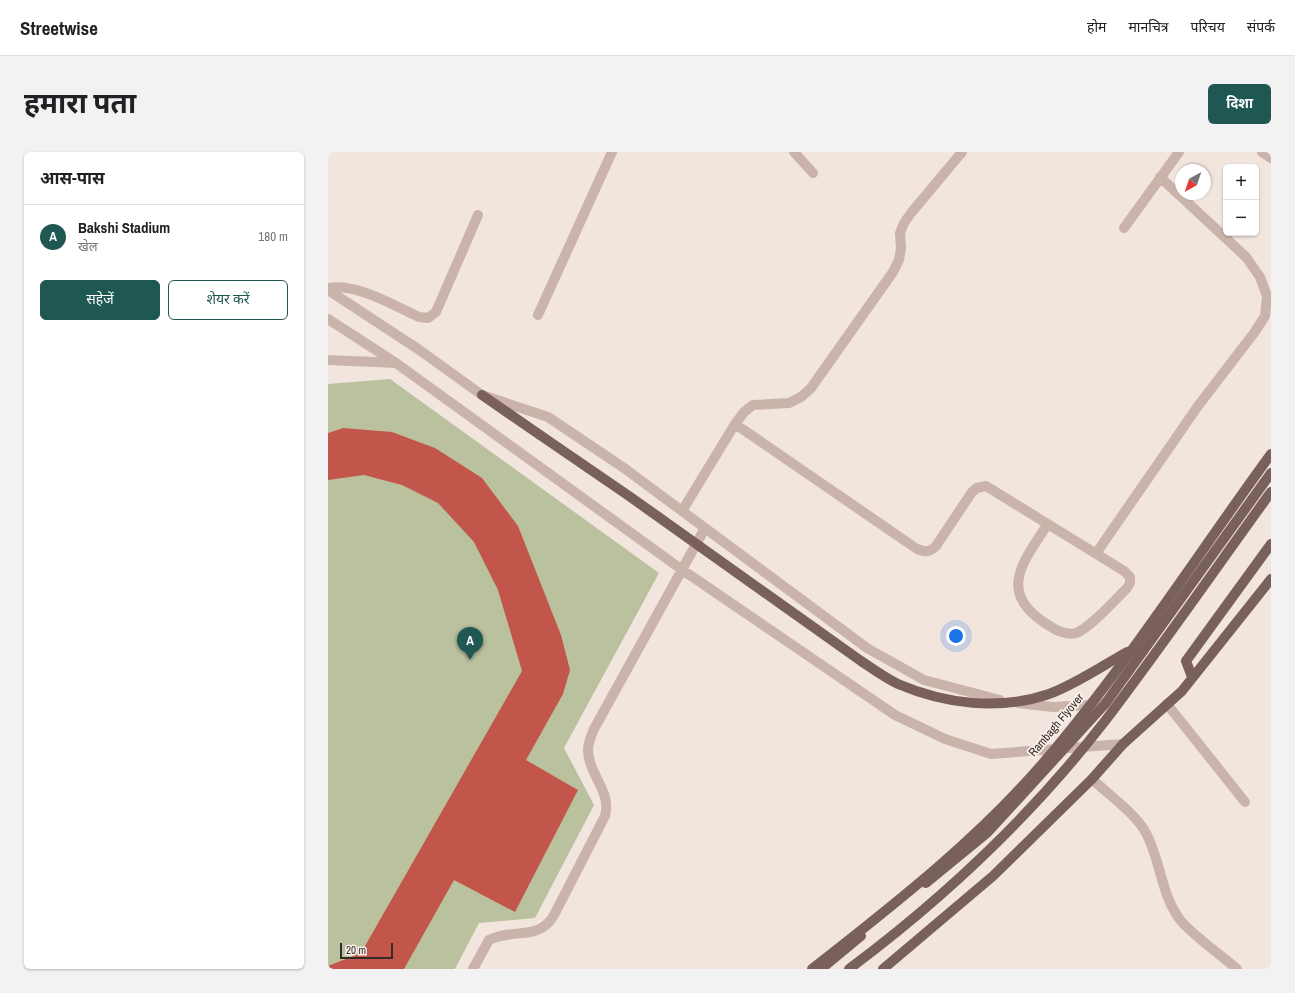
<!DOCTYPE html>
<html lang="hi">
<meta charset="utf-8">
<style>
body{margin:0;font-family:"Archivo Narrow","Noto Sans Devanagari",sans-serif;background:#f2f2f2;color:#202124}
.controls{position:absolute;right:12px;top:12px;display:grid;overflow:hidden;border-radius:6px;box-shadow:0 1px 3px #0004}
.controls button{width:36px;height:36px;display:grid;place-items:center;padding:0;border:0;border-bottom:1px solid #e0e0e0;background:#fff;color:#202124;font:20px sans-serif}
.compass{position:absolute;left:847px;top:12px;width:36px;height:36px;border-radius:50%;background:#fff;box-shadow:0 1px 3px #0004;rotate:220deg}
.scale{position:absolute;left:12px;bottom:10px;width:53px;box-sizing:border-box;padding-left:4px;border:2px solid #372b29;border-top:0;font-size:11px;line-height:14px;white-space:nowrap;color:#372b29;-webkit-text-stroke:3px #f9f0ea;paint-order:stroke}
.you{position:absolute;left:628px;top:484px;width:14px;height:14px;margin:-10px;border:3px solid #fff;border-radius:50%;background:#1a73e8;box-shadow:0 0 0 6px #1a73e833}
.badge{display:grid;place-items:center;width:26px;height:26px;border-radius:50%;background:#1f5853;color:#fff;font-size:13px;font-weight:700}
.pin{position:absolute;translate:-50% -33px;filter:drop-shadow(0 1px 2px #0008)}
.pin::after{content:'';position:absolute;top:21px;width:14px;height:12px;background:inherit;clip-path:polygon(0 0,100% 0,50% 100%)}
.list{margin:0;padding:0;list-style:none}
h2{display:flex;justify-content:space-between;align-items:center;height:52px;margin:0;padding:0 16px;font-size:17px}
h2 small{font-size:13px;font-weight:400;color:#757577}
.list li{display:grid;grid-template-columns:26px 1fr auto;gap:12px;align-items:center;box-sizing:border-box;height:64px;padding:0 16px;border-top:1px solid #e0e0e0}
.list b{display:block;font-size:15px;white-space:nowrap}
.list p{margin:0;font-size:13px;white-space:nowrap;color:#757577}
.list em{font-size:13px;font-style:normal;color:#757577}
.actions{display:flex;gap:8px;padding:12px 16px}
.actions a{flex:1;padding:9px 0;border:1px solid #1f5853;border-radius:6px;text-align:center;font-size:14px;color:#1f5853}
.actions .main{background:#1f5853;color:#fff}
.map{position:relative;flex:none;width:943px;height:817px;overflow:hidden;border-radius:6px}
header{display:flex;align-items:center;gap:24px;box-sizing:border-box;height:56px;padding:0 20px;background:#fff;border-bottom:1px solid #e0e0e0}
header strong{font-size:19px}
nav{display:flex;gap:22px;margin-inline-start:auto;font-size:14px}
.intro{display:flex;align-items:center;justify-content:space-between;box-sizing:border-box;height:96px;padding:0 24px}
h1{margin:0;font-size:28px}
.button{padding:10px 18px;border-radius:6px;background:#1f5853;color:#fff;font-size:14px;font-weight:700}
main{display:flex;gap:24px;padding:0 24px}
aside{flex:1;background:#fff;border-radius:6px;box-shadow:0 1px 3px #0004}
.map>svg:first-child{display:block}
.green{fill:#bac19e}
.building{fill:#c3564a}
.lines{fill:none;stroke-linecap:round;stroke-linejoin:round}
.minor{stroke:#cab3aa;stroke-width:10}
.major{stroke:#79605b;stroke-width:10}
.major-bridge{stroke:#79605b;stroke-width:10}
.labels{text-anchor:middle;stroke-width:3.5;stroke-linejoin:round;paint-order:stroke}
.street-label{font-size:12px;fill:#372b29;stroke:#f9f0ea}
</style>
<header>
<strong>Streetwise</strong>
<nav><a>होम</a><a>मानचित्र</a><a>परिचय</a><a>संपर्क</a></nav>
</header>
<div class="intro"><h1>हमारा पता</h1><a class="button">दिशा</a></div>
<main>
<aside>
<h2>आस-पास<small></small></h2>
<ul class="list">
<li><span class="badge">A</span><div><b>Bakshi Stadium</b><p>खेल</p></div><em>180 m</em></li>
</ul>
<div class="actions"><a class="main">सहेजें</a><a>शेयर करें</a></div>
</aside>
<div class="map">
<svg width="943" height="817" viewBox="0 0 943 817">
<rect width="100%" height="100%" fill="#f2e5de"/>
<!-- green -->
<path class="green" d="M62 227 331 421 236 596 266 653 207 766 151 771 127 817H0V232Z"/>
<!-- building -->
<path class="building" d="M15 276 64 280 107 296 154 326 190 374 233 483 242 518 235 542 198 608 250 638 187 760 126 728 76 817H0V814L33 801 194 519 170 438 146 390 110 351 74 333 36 323 0 328V281Z"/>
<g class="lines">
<!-- minor -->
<path class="minor" d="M466 0 485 21
M934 0 943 6
M796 76 851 0
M0 136C29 131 64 153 91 165L100 166 108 160 150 63
M0 138 90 197 154 243 220 265 296 316 539 496 596 528 672 548
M210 163 284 0
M0 167 68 211 353 417 567 563 617 587 663 602 795 592
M0 208 68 211
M407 272 589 397C597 400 601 401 608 394L644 340 649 336 658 334 796 419 802 425V431L799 436C788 447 762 476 748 481 737 484 726 477 717 471 668 439 697 408 719 373
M354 359 407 272 416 260 425 253 461 251 473 245 483 236 565 120 571 108 573 96 572 81 576 71 583 61 634 0
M769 400 870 254 926 181 937 164 939 144 932 125 918 105 832 25
M690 551 725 555 777 552
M839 552 917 650
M764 627C780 642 808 662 818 681 833 709 833 744 853 769 868 786 892 802 909 817
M145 817 161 788C185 776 209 789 225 765L277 664C284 639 260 622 260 598 260 591 263 584 266 577L377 376"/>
<!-- major -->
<path class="major" d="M154 243 212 283
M864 525 858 509 943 392
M598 731 659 681 777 552 943 321
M493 817 533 784
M555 817 665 724 764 627 795 592 854 539 943 427"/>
<!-- major-bridge -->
<path class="major-bridge" d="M212 283 301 344 533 509C545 517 557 526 570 532 617 552 671 559 721 542 748 532 774 514 799 500
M484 817C568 751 653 685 722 603 802 508 870 402 943 302
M521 817C616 746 704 663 777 569 834 494 888 416 943 340"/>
</g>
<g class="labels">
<!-- street labels -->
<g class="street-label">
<text transform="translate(728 573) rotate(-50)" y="4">Rambagh Flyover</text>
</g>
</g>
</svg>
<div class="controls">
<button>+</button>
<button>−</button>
</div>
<svg class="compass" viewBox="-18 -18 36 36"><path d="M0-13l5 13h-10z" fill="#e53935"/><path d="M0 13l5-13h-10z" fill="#757577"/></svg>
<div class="scale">20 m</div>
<div class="you"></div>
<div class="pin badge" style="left:142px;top:508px">A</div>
</div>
</main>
